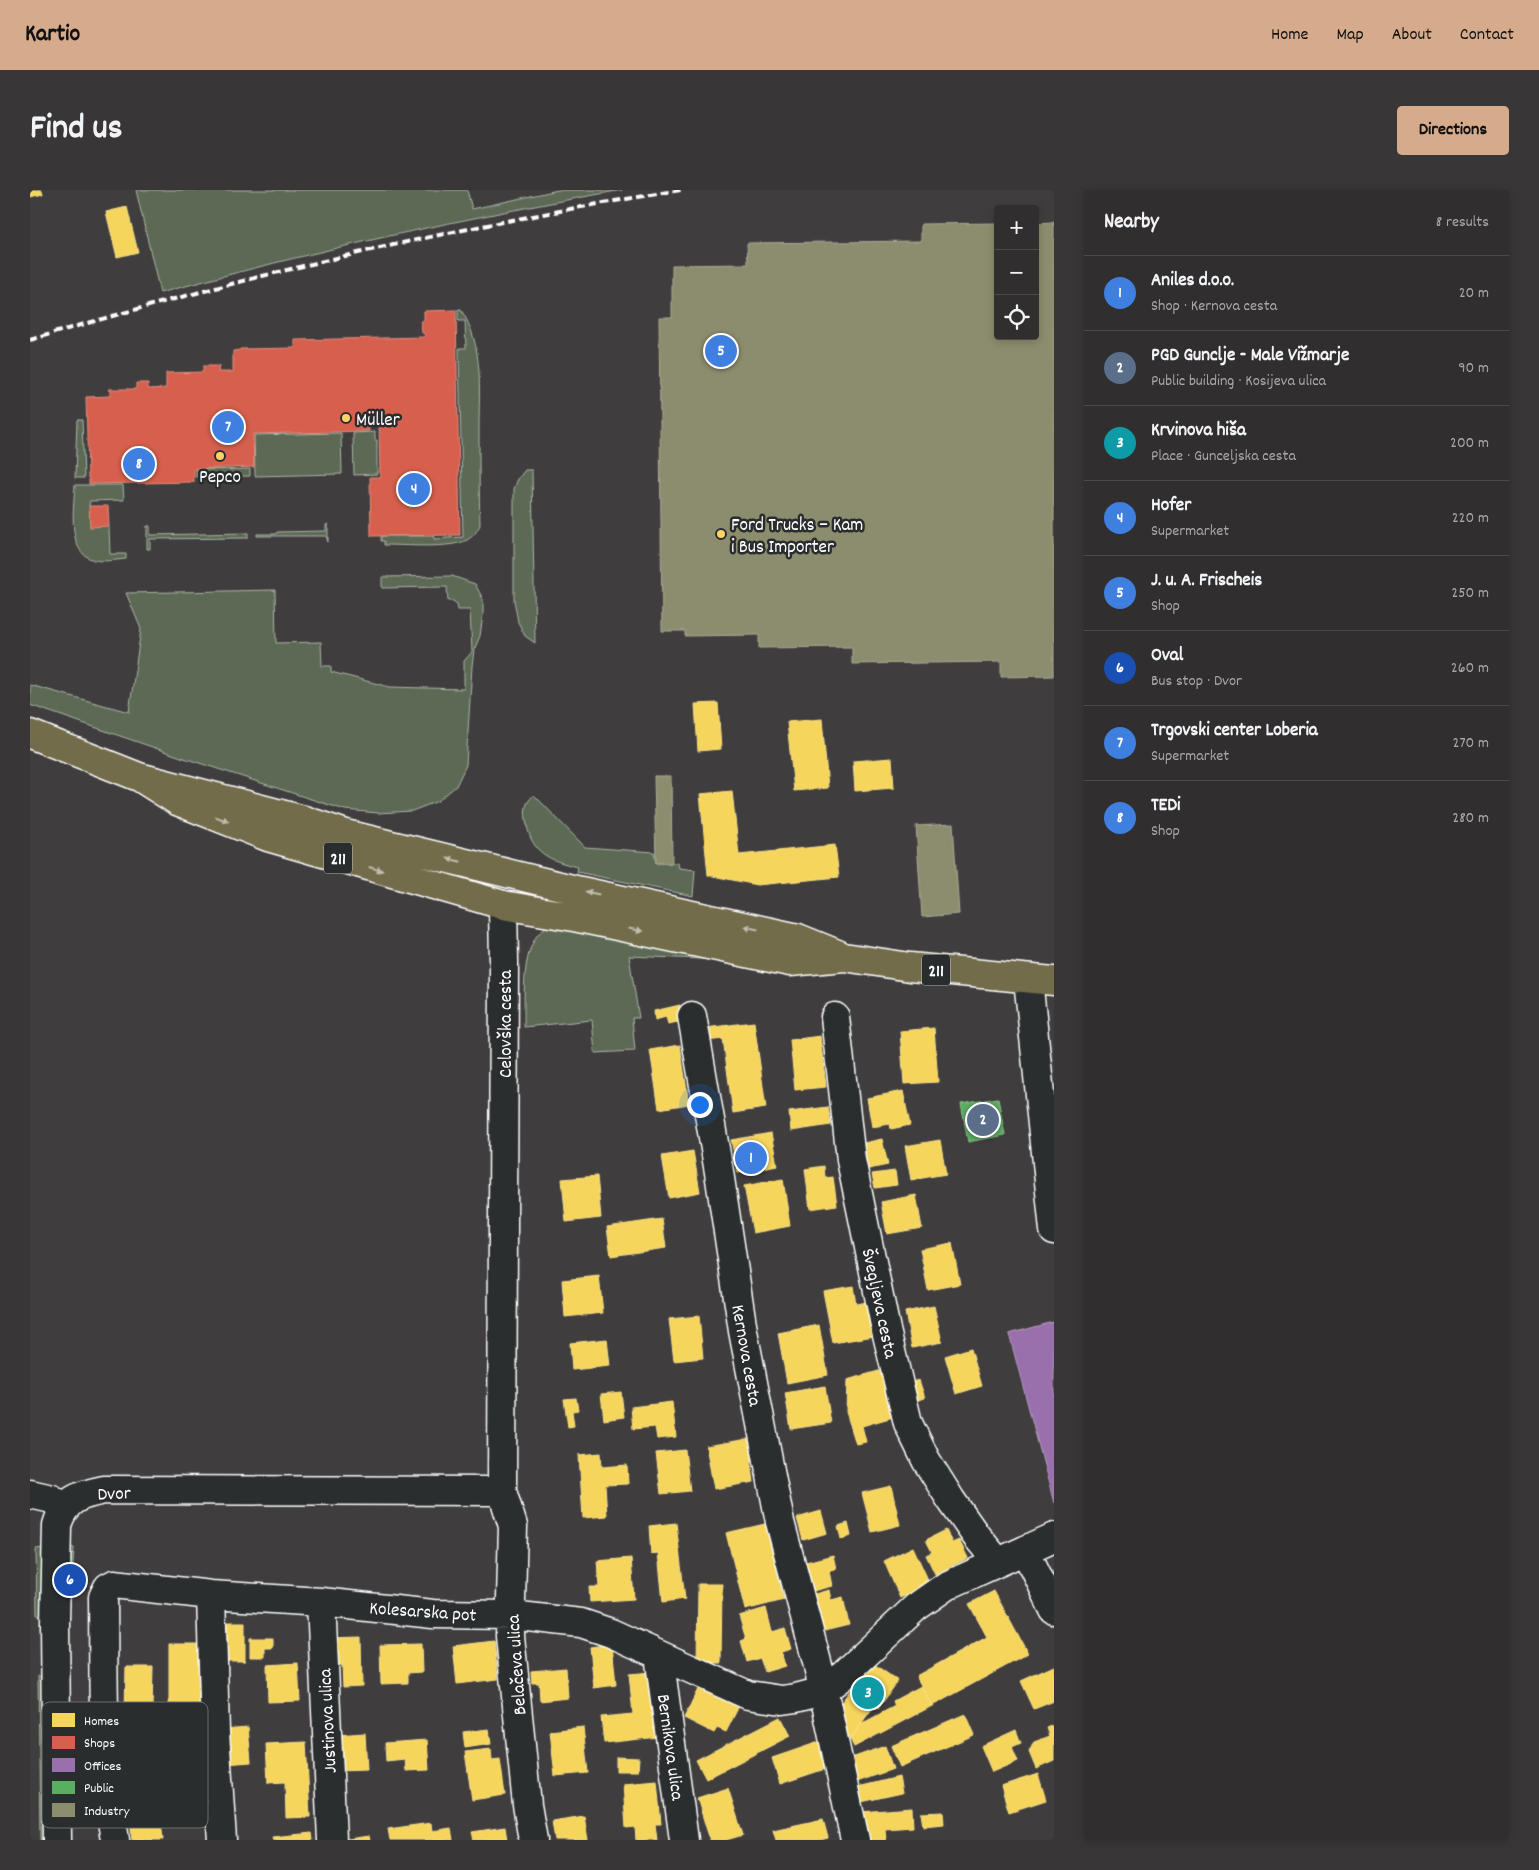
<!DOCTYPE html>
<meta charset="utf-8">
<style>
body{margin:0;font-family:Dekko,sans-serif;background:#383636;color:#f1f3f6}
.controls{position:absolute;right:15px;top:15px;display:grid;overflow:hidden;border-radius:5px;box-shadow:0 2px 8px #0003}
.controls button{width:45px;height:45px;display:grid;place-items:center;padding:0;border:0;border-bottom:1px solid #4b4a4a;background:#302e2e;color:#f1f3f6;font:25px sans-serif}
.you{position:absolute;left:669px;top:914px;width:18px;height:18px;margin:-12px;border:4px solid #fff;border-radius:50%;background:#1a73e8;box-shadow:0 0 0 8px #1a73e833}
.badge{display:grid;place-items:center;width:32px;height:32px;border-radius:50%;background:#d6ab8b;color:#fff;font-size:16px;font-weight:700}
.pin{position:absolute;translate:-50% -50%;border:2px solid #fff;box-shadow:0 1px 5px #0006}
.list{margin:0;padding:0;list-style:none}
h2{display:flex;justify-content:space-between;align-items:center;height:65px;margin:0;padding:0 20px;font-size:21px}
h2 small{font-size:16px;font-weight:400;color:#a8a8aa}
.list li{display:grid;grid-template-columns:32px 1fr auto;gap:15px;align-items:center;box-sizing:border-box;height:75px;padding:0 20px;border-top:1px solid #4b4a4a}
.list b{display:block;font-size:19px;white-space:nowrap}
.list p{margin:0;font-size:16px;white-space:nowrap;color:#a8a8aa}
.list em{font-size:16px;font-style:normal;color:#a8a8aa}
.icon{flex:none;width:28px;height:28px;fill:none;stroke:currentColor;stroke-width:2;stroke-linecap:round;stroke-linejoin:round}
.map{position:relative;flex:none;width:1024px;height:1650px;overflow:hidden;border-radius:5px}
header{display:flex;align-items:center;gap:30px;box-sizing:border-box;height:70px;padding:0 25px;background:#d6ab8b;color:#111}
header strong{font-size:24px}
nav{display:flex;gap:28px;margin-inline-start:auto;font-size:18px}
.intro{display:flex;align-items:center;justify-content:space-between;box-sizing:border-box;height:120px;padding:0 30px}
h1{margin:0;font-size:35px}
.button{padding:12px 22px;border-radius:5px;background:#d6ab8b;color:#111;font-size:18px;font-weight:700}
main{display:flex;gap:30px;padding:0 30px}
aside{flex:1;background:#302e2e;border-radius:5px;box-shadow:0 2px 8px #0003}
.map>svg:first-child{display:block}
.green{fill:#5b6b54;stroke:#adb5aa}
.homes{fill:#f6d55c;stroke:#f9e28d}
.shops{fill:#d6604d;stroke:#e29082}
.offices{fill:#9970ab;stroke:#b89bc4}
.public{fill:#5aae61;stroke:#8cc690}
.industry{fill:#8c8c6e;stroke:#aeae9a}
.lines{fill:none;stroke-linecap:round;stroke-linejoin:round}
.minor-casing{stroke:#fff;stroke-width:31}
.major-casing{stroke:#fff;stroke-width:31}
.minor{stroke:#2a2d2e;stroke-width:28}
.major{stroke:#726c4b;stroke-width:28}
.rail{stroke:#fff;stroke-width:4;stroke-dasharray:8 4;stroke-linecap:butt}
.oneway{fill:#c0bdae}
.poi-dot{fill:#ffd166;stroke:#2a2d2e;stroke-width:2}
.labels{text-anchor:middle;stroke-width:5;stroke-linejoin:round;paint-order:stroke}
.shield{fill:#2a2d2e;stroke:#bfc0c0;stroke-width:1}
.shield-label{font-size:18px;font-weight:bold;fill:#fff}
.poi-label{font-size:19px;fill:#fff;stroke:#2a2d2e;text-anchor:start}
.street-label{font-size:19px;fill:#fff;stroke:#2a2d2e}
.key{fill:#2a2d2e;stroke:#6a6c6d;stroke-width:1}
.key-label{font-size:14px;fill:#fff}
</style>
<header>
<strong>Kartio</strong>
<nav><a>Home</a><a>Map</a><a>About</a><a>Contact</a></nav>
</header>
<div class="intro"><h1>Find us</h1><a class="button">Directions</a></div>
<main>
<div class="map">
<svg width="1024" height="1650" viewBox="0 0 1024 1650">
<rect width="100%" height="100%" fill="#403d3e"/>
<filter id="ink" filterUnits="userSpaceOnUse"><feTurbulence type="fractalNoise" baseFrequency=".02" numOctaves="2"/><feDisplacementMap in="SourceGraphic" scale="10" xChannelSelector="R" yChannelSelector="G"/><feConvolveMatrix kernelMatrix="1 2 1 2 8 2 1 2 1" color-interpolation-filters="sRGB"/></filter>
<g filter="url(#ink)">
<!-- green -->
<path class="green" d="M106 0H437L442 19 528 0H592C437 27 282 61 130 103Z
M428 120H431C454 154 449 200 449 239 449 271 449 303 450 335 447 341 444 346 437 350 420 359 376 355 354 355V351H351V346H404V349L433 347 429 158H436L435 131H428Z
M47 230H52L54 288H45Z
M345 242V250H347V284L324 285 323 243Z
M311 243 312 284 225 286 224 245Z
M220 279V286L166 287V280Z
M495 280H502L505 453 495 446 488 432 484 410V299L488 289Z
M45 295H93L94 310 60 311 59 316 79 336 80 364H96V369C86 370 73 372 64 370 36 363 44 317 45 295Z
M298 334V352L296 346H227V344H246L247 342 296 341V335Z
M117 336H120V345L218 343V348L120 349V359H117Z
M422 386 445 394 453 409V425L450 446 444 460 442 476 436 575 426 596 408 611 382 621 348 623 315 620 157 569 0 515V495L99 522 111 439 96 403 245 400 246 453 291 452 292 476H301V482L360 497 434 499V471L442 462 440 420H428L427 414 423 411H418L417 397 352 398V387Z
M504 605 555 657 624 662 626 673H648L649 678 665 680 663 706 547 682 548 677C518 670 500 663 496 629 494 619 496 612 504 605Z
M528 734 716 771 599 766 609 828H602L605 861 565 863 562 830 494 837C495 810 489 754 516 737 519 735 525 735 528 734Z
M37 1355 44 1358 42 1388 37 1387Z
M14 1358 15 1425H7L6 1359Z
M8 1486H15L17 1650H10Z"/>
<!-- homes -->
<path class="homes" d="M0 0H12L13 4 0 7Z
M97 17 108 62 87 67 76 22Z
M688 513 691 559 668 561 665 514Z
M792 529 798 598 764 601 757 532Z
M862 568 864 598 825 601 823 571Z
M702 601 709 665 805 655 809 687 727 695 678 685 670 604Z
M650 815 653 831 638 834 636 827 625 830 624 821Z
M724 832 736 918 703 923 693 849 677 851 675 838Z
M904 838 908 892 874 894 870 841Z
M790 846 796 897 765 900 760 850Z
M650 855 659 914 629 919 620 860Z
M873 901 880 935 861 939 860 934 842 937 837 908Z
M798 917 801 935 761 941 759 922Z
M741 943 747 975 708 983 701 950Z
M852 949 858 975 834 980 829 954Z
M910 950 916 984 881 990 875 956Z
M663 961 670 1002 639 1008 632 966Z
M794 976 795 988 803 987 807 1015 780 1019 775 979Z
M865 981 867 995 845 998 842 984Z
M567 986 571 1028 536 1032 532 989Z
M753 989 760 1036 723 1043 714 996Z
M886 1005 892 1038 857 1044 851 1012Z
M632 1029 636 1058 581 1066 577 1037Z
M922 1053 930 1094 898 1100 890 1059Z
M569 1086 573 1123 535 1127 532 1090Z
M823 1096 826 1114 838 1112 844 1146 803 1153 793 1101Z
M904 1116 912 1152 882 1158 875 1122Z
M669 1126 673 1168 644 1171 639 1129Z
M789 1135 798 1185 757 1193 748 1143Z
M577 1149 580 1176 542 1180 540 1153Z
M941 1158 952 1196 926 1204 915 1166Z
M852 1180 863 1227 832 1236 836 1252 826 1254 816 1222 817 1190Z
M889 1190 895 1208 884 1211 878 1193Z
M795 1196 801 1233 761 1239 755 1203Z
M591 1202 594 1227 574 1230 571 1204Z
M546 1208 548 1220 542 1221 544 1236 538 1237 534 1209Z
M642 1212 646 1247 627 1249 625 1237 603 1239 601 1217Z
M718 1249 719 1256 725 1255 728 1270 721 1271 724 1292 684 1299 676 1256Z
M655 1260 660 1301 631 1304 626 1263Z
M571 1263 572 1277 597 1275 598 1294 575 1295 577 1326 553 1328 549 1265Z
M861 1296 870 1335 842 1342 832 1303Z
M791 1321 797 1343 773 1350 767 1328Z
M646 1333 655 1409 633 1412 628 1363 621 1364 619 1336Z
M818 1333 821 1346 811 1349 808 1336Z
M735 1334 754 1410 715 1420 696 1343Z
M916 1340 922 1353 929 1350 938 1368 905 1384 896 1365 902 1362 896 1350Z
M883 1357 900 1394 870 1408 854 1371Z
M803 1365 806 1379 799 1381 802 1396 779 1402 772 1373Z
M601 1368 604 1409 560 1412 559 1397H569L567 1371Z
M668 1394H692L691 1473H667Z
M799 1400 801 1410 813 1407 819 1435 790 1442 781 1405Z
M964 1401 998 1464 902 1516 886 1486 957 1447 939 1414Z
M736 1418 742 1442 755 1438 761 1459 751 1462 755 1476 735 1482 730 1468 717 1472 711 1451 716 1449 709 1426Z
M193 1432H215V1471H193Z
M331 1447 332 1496 313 1497 312 1475 298 1476 297 1448Z
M220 1448H243V1458H235V1467H220Z
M464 1451 468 1489 427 1494 423 1456Z
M139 1454H175V1514H139Z
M391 1454 392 1482 378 1483V1493L351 1494 350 1455Z
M582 1454 586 1495 564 1498 560 1457Z
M841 1472 868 1491 848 1519 844 1516 820 1549 805 1521Z
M268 1473 270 1511 238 1512 237 1475Z
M1024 1476V1511L1004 1519 991 1491Z
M96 1477H123L122 1521 95 1520Z
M536 1478 538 1508 510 1511 509 1493H502L501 1481Z
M622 1482 628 1547 574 1553 571 1527 603 1524 599 1484Z
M891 1496 902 1516 824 1557 820 1549 831 1534 865 1516 863 1511Z
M669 1497 709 1516 696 1542 687 1538 684 1543 654 1528Z
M935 1524 944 1545 870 1577 861 1556Z
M750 1527 760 1546 676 1589 666 1570Z
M1024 1535V1571L1006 1579 999 1562 1004 1552 1020 1546 1017 1538Z
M218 1537 221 1572 196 1574 193 1539Z
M553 1537 558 1583 525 1586 520 1541Z
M459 1539 461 1554 435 1558 433 1542Z
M986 1540 991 1553 982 1557 988 1571 962 1582 951 1556Z
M335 1543 337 1580 308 1581 306 1545Z
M397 1550 399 1580 376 1581 375 1569 356 1571 355 1553Z
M276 1552 280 1627 256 1628 255 1592 238 1593 236 1554Z
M789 1552 798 1578 750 1594 742 1568Z
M855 1556 863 1579 827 1592 819 1569Z
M461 1559 462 1570 470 1569 475 1605 442 1610 435 1562Z
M586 1567 609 1568 608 1581H586Z
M1008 1584 1016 1610 979 1622 971 1596Z
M869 1587 872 1603 831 1612 828 1597Z
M627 1591 631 1634H625L627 1650H606L605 1637 596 1638 593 1594Z
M698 1598 713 1645 696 1650H680L667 1608Z
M128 1603 133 1650H102L98 1606Z
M882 1618 883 1637 855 1639 856 1650H840L839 1641H833L831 1622Z
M913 1622 914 1634 893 1636 891 1623Z
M554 1626 558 1650H525L522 1631Z
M793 1629 798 1648 790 1650H746L743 1640Z
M401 1633 402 1641 421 1638 423 1650H360L358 1639Z
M475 1637 477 1650H444L442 1642Z
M282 1643 283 1650H243L242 1647Z
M339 1646 340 1650H311Z"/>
<!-- shops -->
<path class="shops" d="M426 120 430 345 341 346 340 287H350L349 232 339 233V241L223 244 224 277 164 279V292L59 294V288H58L56 207 80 206 79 199H106V193H118V199L136 198V183L173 182V176H189L188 182H203V161L210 160V159L265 158V150L395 147 394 143H392L391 131H394V121Z
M59 316H78L79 336 60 337Z"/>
<!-- offices -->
<path class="offices" d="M1023 1132 1024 1138V1313L979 1144Z"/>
<!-- public -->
<path class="public" d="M968 908 975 945 938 952 931 914Z"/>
<!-- industry -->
<path class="industry" d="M1024 32V486L971 487V472L822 474V457L729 458V445L655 446V441H632L629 127H642V75L718 74 717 53 891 51V34L968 33V146H1005V33Z
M624 586H641L642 673H626Z
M923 634 929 724 892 727 886 636Z"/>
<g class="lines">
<defs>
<path id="minor" d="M473 715 474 772 472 1301 483 1336 480 1446 497 1615 503 1650
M998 789 1024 1040
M662 826 689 982 713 1141 750 1332 788 1476 825 1650
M805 827 821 970 856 1140 878 1233 896 1270 921 1310 947 1347 968 1372
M0 1304 22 1309 35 1318
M995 1360 1024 1420
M181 1405 185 1543 192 1650
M291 1412 302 1650
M629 1465 654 1650
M27 1650 25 1432 27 1335C35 1309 49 1305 74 1300L472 1301
M85 1650C71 1570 74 1488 73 1407L78 1397 84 1394 181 1405 291 1412 403 1424 481 1425 551 1433 581 1443 718 1505 752 1510 766 1508 793 1501 810 1488 886 1417 916 1396 1024 1347"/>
<path id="major" d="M0 544 109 587 274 630 316 644 551 701 768 748 810 765
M109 587 147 611 238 647 473 715 544 727 760 772 814 767 880 777 1024 791"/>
</defs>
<!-- minor casing -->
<use href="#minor" class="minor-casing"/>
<!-- major casing -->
<use href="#major" class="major-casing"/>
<!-- minor -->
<use href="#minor" class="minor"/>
<!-- major -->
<use href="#major" class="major"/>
<!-- rail -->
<path class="rail" d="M0 150C214 86 431 35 651 0"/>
</g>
<!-- one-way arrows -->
<defs><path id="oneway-solid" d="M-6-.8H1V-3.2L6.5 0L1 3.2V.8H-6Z" transform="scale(1.25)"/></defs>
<g class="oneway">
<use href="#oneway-solid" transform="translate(192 629) rotate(21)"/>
<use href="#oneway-solid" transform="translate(424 670) rotate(-166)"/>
<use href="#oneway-solid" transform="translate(346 679) rotate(16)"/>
<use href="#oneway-solid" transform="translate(562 703) rotate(-168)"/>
<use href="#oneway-solid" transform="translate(721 738) rotate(-168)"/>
<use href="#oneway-solid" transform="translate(606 740) rotate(12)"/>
</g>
</g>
<!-- markers -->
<g class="poi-dot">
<circle cx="316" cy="228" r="5"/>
<circle cx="190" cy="266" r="5"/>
<circle cx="691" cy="344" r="5"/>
</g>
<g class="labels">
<!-- shield labels -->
<g class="shield">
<rect x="294" y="652.5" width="28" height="31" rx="4"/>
<rect x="892" y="764.5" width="28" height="31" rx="4"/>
</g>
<g class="shield-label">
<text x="308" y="674">211</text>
<text x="906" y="786">211</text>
</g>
<!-- poi labels -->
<g class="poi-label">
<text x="326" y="235">Müller</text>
<text x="190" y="292" text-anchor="middle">Pepco</text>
<text x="701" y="340">Ford Trucks – Kam<tspan x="701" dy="22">i Bus Importer</tspan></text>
</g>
<!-- street labels -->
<g class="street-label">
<text transform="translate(474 834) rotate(-90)" y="7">Celovška cesta</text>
<text transform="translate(851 1113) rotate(78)" y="7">Švegljeva cesta</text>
<text transform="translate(718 1165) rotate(80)" y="7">Kernova cesta</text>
<text transform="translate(84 1302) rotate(-3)" y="7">Dvor</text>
<text transform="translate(393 1420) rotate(4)" y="7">Kolesarska pot</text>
<text transform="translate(485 1475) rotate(-94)" y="7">Belačeva ulica</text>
<text transform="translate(296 1531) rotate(-93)" y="7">Justinova ulica</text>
<text transform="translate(642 1557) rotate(82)" y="7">Bernikova ulica</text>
</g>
</g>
<!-- legend -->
<rect x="12" y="1512" width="166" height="126" rx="8" class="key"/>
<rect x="22" y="1523" width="23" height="14" fill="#f6d55c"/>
<rect x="22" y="1546" width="23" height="13" fill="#d6604d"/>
<rect x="22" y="1568" width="23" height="14" fill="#9970ab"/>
<rect x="22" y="1591" width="23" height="13" fill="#5aae61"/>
<rect x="22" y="1613" width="23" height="14" fill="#8c8c6e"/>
<g class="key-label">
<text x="54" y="1535">Homes</text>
<text x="54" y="1557">Shops</text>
<text x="54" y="1580">Offices</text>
<text x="54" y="1602">Public</text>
<text x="54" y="1625">Industry</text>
</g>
</svg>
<div class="controls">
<button>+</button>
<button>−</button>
<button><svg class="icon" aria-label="locate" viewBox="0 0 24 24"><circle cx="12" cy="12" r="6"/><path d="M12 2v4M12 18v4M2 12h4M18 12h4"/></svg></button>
</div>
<div class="you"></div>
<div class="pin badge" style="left:721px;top:968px;background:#3f7fe0">1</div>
<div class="pin badge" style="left:953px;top:930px;background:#5c6f8a">2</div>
<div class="pin badge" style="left:838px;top:1503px;background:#0f9aa8">3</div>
<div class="pin badge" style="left:384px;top:299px;background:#3f7fe0">4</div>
<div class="pin badge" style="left:691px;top:161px;background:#3f7fe0">5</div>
<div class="pin badge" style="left:40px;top:1390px;background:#1a4fb4">6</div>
<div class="pin badge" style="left:198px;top:237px;background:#3f7fe0">7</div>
<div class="pin badge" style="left:109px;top:274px;background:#3f7fe0">8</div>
</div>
<aside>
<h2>Nearby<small>8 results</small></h2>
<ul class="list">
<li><span class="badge" style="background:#3f7fe0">1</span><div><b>Aniles d.o.o.</b><p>Shop · Kernova cesta</p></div><em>20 m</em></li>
<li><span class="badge" style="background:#5c6f8a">2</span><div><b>PGD Gunclje - Male Vižmarje</b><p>Public building · Kosijeva ulica</p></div><em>90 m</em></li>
<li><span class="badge" style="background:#0f9aa8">3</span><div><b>Krvinova hiša</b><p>Place · Gunceljska cesta</p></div><em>200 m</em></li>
<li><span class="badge" style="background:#3f7fe0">4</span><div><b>Hofer</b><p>Supermarket</p></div><em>220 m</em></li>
<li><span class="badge" style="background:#3f7fe0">5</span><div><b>J. u. A. Frischeis</b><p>Shop</p></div><em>250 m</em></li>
<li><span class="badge" style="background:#1a4fb4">6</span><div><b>Oval</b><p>Bus stop · Dvor</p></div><em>260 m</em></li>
<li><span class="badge" style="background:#3f7fe0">7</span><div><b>Trgovski center Loberia</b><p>Supermarket</p></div><em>270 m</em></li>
<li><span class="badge" style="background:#3f7fe0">8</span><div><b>TEDi</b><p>Shop</p></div><em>280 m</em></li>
</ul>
</aside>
</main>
